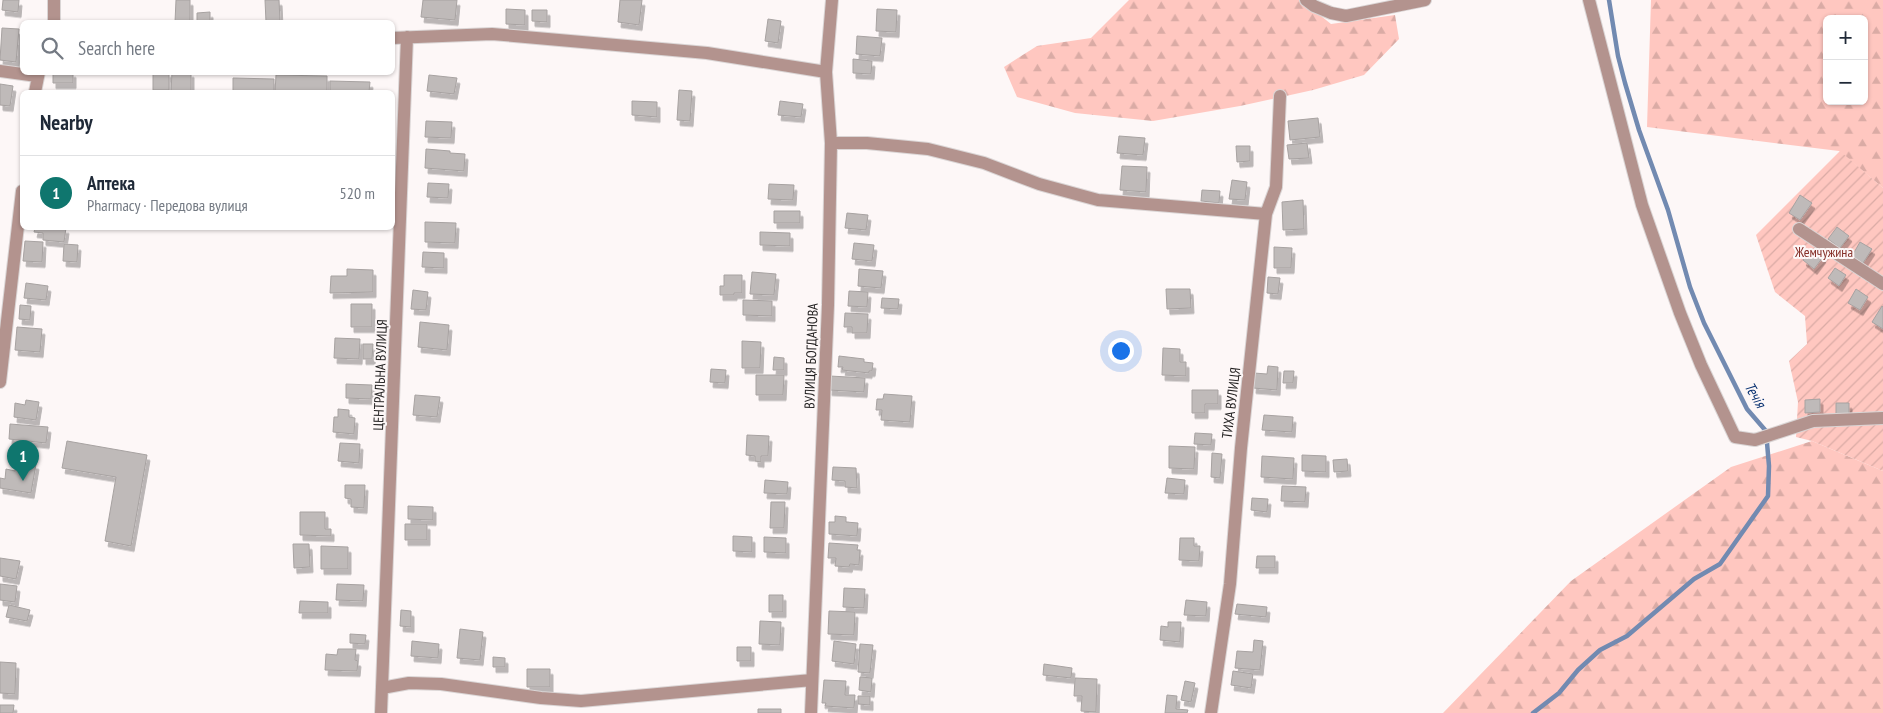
<!DOCTYPE html>
<meta charset="utf-8">
<style>
body{margin:0;font-family:"PT Sans Narrow",sans-serif;background:#f6f6f7;color:#1f2937}
.controls{position:absolute;right:15px;top:15px;display:grid;overflow:hidden;border-radius:8px;box-shadow:0 1px 4px #0004}
.controls button{width:45px;height:45px;display:grid;place-items:center;padding:0;border:0;border-bottom:1px solid #e0e1e3;background:#fff;color:#1f2937;font:25px sans-serif}
.you{position:absolute;left:1120px;top:350px;width:18px;height:18px;margin:-12px;border:4px solid #fff;border-radius:50%;background:#1a73e8;box-shadow:0 0 0 8px #1a73e833}
.badge{display:grid;place-items:center;width:32px;height:32px;border-radius:50%;background:#0f766e;color:#fff;font-size:16px;font-weight:700}
.pin{position:absolute;translate:-50% -41px;filter:drop-shadow(0 1px 2px #0008)}
.pin::after{content:'';position:absolute;top:26px;width:18px;height:15px;background:inherit;clip-path:polygon(0 0,100% 0,50% 100%)}
.list{margin:0;padding:0;list-style:none}
h2{display:flex;justify-content:space-between;align-items:center;height:65px;margin:0;padding:0 20px;font-size:21px}
h2 small{font-size:16px;font-weight:400;color:#747a83}
.list li{display:grid;grid-template-columns:32px 1fr auto;gap:15px;align-items:center;box-sizing:border-box;height:75px;padding:0 20px;border-top:1px solid #e0e1e3}
.list b{display:block;font-size:19px;white-space:nowrap}
.list p{margin:0;font-size:16px;white-space:nowrap;color:#747a83}
.list em{font-size:16px;font-style:normal;color:#747a83}
.icon{flex:none;width:28px;height:28px;fill:none;stroke:currentColor;stroke-width:2;stroke-linecap:round;stroke-linejoin:round}
.map{position:relative;flex:none;width:1883px;height:713px;overflow:hidden}
.search{position:absolute;background:#fff;box-shadow:0 1px 4px #0004;left:20px;top:20px;width:375px;height:55px;display:flex;align-items:center;gap:12px;box-sizing:border-box;padding:0 18px;border-radius:8px;color:#747a83;font-size:19px}
.panel{position:absolute;background:#fff;box-shadow:0 1px 4px #0004;left:20px;top:90px;width:375px;height:140px;border-radius:8px}
.map>svg:first-child{display:block}
.forest{fill:url(#forest-firs);fill-rule:evenodd}
.garden{fill:url(#garden-furrows)}
.lines{fill:none;stroke-linecap:round;stroke-linejoin:round}
.stream{stroke:#728ab1;stroke-width:4.5}
.building{fill:#bfbab9;stroke:#a7a2a1;filter:url(#shadow)}
.minor-casing{stroke:#dad5d5;stroke-width:14}
.minor{stroke:#b3938e;stroke-width:12}
.labels{text-anchor:middle;stroke-width:4;stroke-linejoin:round;paint-order:stroke}
.park-label{font-size:14px;fill:#86312a;stroke:#fdf7f7}
.street-label{font-size:14px;fill:#232121;stroke:#fdf7f7}
.water-label{font-size:15px;font-style:italic;fill:#083171;stroke:#fdf7f7}
</style>
<div class="map">
<svg width="1883" height="713" viewBox="0 0 1883 713">
<defs>
<pattern id="forest-firs" width="22" height="20" patternUnits="userSpaceOnUse" patternTransform="scale(1.25)"><rect width="22" height="20" fill="#ffc7c0"/><path d="M5 1l3.5 6h-7zM16 11l3.5 6h-7z" fill="#daaba5"/></pattern>
<pattern id="garden-furrows" width="10" height="10" patternUnits="userSpaceOnUse" patternTransform="scale(1.25)"><rect width="10" height="10" fill="#ffc7c0"/><path d="M-1 1l2-2M0 10L10 0M9 11l2-2" fill="none" stroke="#daaba5"/></pattern>
<filter id="shadow"><feDropShadow dx="3" dy="5.5" stdDeviation="0" flood-color="#0004"/></filter>
</defs>
<rect width="100%" height="100%" fill="#fdf7f7"/>
<!-- forest -->
<path class="forest" d="M1129 0H1301L1331 24 1395 15 1399 39 1364 75 1313 90 1240 106 1153 121 1075 113 1017 97 1004 67 1037 46 1091 38Z
M1651 0H1883V188L1839 151 1647 127ZM1827 19H1864V101H1827Z
M1812 441 1883 471V713H1443L1571 581 1731 467Z"/>
<!-- garden -->
<path class="garden" d="M1840 151 1883 188V471L1812 441 1796 437 1798 402 1789 361 1807 344 1805 316 1775 292 1756 235Z"/>
<g class="lines">
<!-- stream -->
<path class="stream" d="M1533 713 1559 693 1578 670 1600 650 1627 636 1694 579 1720 564 1768 496 1769 466 1766 431 1747 409 1704 323 1690 287 1668 210 1639 130 1625 83 1618 56 1609 0"/>
</g>
<!-- building -->
<path class="building" d="M3 0H19L18 12 2 10Z
M176 0H190V22H175Z
M265 0H279L280 21 266 22Z
M423 0H457L455 20 421 17Z
M620 0H642L639 25 618 22Z
M506 9 525 10V25L506 24Z
M877 9 897 10 896 32 876 31Z
M532 10H547V22L532 21Z
M210 12V22H197V13Z
M768 19 781 21 778 43 765 41Z
M2 28 19 29 16 62 0 60Z
M857 36 882 38 880 56 856 54Z
M853 59 872 61 871 74 853 73Z
M53 72H73V83H53Z
M153 72H169V90H153Z
M172 72H191V92H171Z
M276 75 327 76V92H275Z
M429 75 457 78 454 94 427 91Z
M233 78 274 79V92H233Z
M330 81 370 82 369 92H330Z
M0 84 13 86 10 106 0 105Z
M679 90 692 91 690 121 677 120Z
M632 101 657 102V117L632 115Z
M780 101 803 104 801 117 778 115Z
M1318 118 1320 137 1290 140 1288 121Z
M426 121 452 122 451 138 425 137Z
M1119 136 1145 138 1143 155 1117 153Z
M1307 143 1309 158 1289 159 1287 145Z
M1236 146H1250V161L1237 162Z
M426 149 450 151V153L465 154 464 171 425 168Z
M1122 166 1147 167 1146 192 1120 190Z
M1232 180 1247 182 1245 200 1229 199Z
M428 183 449 184 448 198 427 197Z
M769 184 794 185 793 200 768 199Z
M1202 190 1220 191 1219 203 1201 201Z
M1800 195 1812 203 1800 220 1789 213Z
M1303 200 1304 229 1283 230 1282 202Z
M774 211H800V223H774Z
M847 213 868 215 866 230 845 228Z
M425 222 456 223 455 243 425 242Z
M1837 227 1849 236 1840 248 1828 239Z
M35 228H66L64 242 43 240V233L34 232Z
M760 232 790 233V246L760 245Z
M25 241 43 242 42 262 23 261Z
M1860 242 1872 249 1863 263 1852 256Z
M854 243 874 245 872 261 852 259Z
M64 244 78 245 77 262 63 261Z
M1274 247 1292 248 1291 268H1274Z
M1812 249 1823 257 1814 269 1803 260Z
M423 252 444 253V268L422 267Z
M1835 268 1846 275 1839 286 1828 278Z
M347 269 373 270V292L330 293 331 276H347Z
M859 269 883 271 881 288 858 286Z
M752 272 776 274 774 295 750 294Z
M724 275H742V293H734V295H720V286H724Z
M1268 277 1280 278 1278 294 1267 293Z
M26 283 48 286 46 300 24 298Z
M1166 289H1190L1191 308 1167 309Z
M1856 289 1868 297 1860 310 1848 303Z
M413 290 428 292 426 310 411 309Z
M849 291 868 292 867 307 848 306Z
M882 298 899 299 898 309 881 308Z
M743 300 772 301V316L743 315Z
M351 304H372V327H351Z
M20 305 31 306 30 320 19 319Z
M1882 306 1883 307V329L1872 322Z
M845 313 868 314 867 333H852V327H844Z
M420 322 449 325 447 350 418 347Z
M17 327 42 329 40 352 15 350Z
M335 338 360 339 359 359 334 358Z
M742 341 761 342 760 368H742Z
M363 344H373L372 359H363Z
M1163 348 1180 349V362H1186V376L1162 375Z
M839 356 864 359V362L873 363 872 371H869V373L842 370 843 367H838Z
M774 357 784 358V370H773Z
M1268 366 1278 367 1277 390 1253 388 1254 373 1267 374Z
M711 369 726 370 725 383 710 382Z
M1284 371H1294L1293 383H1283Z
M756 375H784L783 395H756Z
M830 376 865 378 864 392 829 390Z
M346 384 372 385 371 399 346 398Z
M1192 390H1218V404H1205V413H1192Z
M884 394 912 396 910 422 881 420 882 410H876L877 399H883Z
M415 395 440 397 437 417 413 415Z
M1820 399V412L1805 413V400Z
M26 400 39 402 36 420 14 417 15 403 25 405Z
M1836 403H1849V416H1836Z
M338 409 349 410V417L355 418 354 434 333 432 334 417H338Z
M1264 415 1293 417 1292 432 1262 430Z
M10 424 48 427 46 443 9 439Z
M1195 433 1212 434 1211 445 1194 444Z
M747 435 769 436 768 456H761V462L755 461V456L746 455Z
M67 441 147 455 131 546 105 541 116 477 62 468Z
M340 443 360 444 359 463 338 461Z
M1169 446 1195 447 1194 469 1169 468Z
M1212 453 1222 454 1220 478 1211 477Z
M1302 455 1326 456V472L1302 471Z
M1262 456 1294 458 1293 479 1261 477Z
M1347 459 1348 471 1334 472 1333 460Z
M16 461 36 464 31 493 0 488V478L5 479 6 469 15 471Z
M833 467 856 468 857 488 845 487V481L832 480Z
M1167 478 1185 480 1184 494 1165 493Z
M765 480 788 482 787 494 764 493Z
M345 485H365L364 508 351 507V499L345 498Z
M1282 486 1306 487 1305 502 1281 501Z
M1252 498 1268 499 1267 512 1251 510Z
M771 502H785L784 528H770Z
M408 506 433 507V520L408 519Z
M300 512H325V529H331V536L300 535Z
M835 516 846 517V522L858 523 857 536 829 534V522H835Z
M405 524H427V540H405Z
M733 536 752 537V552L733 551Z
M764 537 786 538V553L764 552Z
M1180 538H1194V546H1200L1199 561 1179 560Z
M829 543 858 545 857 550H860L859 565 850 564 849 567 835 566 836 558H828Z
M293 544H309L310 567 294 568Z
M321 546 348 547V569H321Z
M1257 556H1275V568H1256Z
M0 558 20 561 16 579 0 576Z
M0 584 17 586 15 602 0 600Z
M337 584 364 585 363 601 336 600Z
M844 588 865 589 864 608 843 607Z
M769 595H783V612H769Z
M1186 600 1207 602 1206 616 1184 615Z
M300 601 328 602V613H299Z
M1237 604 1267 607 1266 617 1235 614Z
M9 605 30 610 27 621 6 617Z
M401 610 411 611V627L400 626Z
M829 611 855 612 854 635 828 634Z
M760 621 781 622 780 645 759 644Z
M1168 622H1181L1180 642 1160 640 1161 626 1168 627Z
M460 629 483 632 480 660 457 658Z
M350 634 366 635 365 644 350 643Z
M1254 640 1263 641 1260 670 1235 668 1237 651 1253 652Z
M412 641 439 644 438 658 411 656Z
M834 641 856 644 854 664 832 661Z
M860 644 873 645 870 673 858 672Z
M737 647H751V661H737Z
M338 649H356L355 660 358 661 357 671 325 670 326 654 337 655Z
M493 657 505 658V667H493Z
M0 662 16 663 15 694 0 693Z
M1044 664 1072 668 1071 678 1043 675Z
M527 669H550V687H527Z
M1233 671 1253 674 1251 688 1231 685Z
M860 677 872 678 871 692 859 690Z
M1075 678 1097 679 1096 712 1081 711 1082 696H1074Z
M824 680 846 681 845 695H855L854 708 825 706 826 703H822Z
M1185 681 1195 683 1191 702 1181 700Z
M1167 695 1177 696 1176 709 1188 710 1187 713H1165Z
M858 696H870V705L858 704Z
M0 705H14L13 713H0Z
M758 709H781V713H758Z"/>
<g class="lines">
<defs>
<path id="minor" d="M54 0V22
M1306 0 1314 6 1331 13 1346 16 1425 0
M1589 0 1642 205 1680 313 1701 365 1735 437 1755 440 1813 421 1883 418
M392 38 492 34 707 53 826 72
M0 71 37 76
M35 92 39 72
M831 143H867L928 149 984 163 1039 184 1098 200 1266 214
M1799 229 1883 284
M0 382 22 191
M382 688 409 683 441 684 541 698 581 701 812 680
M381 713 407 37
M811 713 828 305 831 143 826 72 832 0
M1211 713 1230 584 1241 448 1266 214 1276 187 1280 96"/>
</defs>
<!-- minor casing -->
<use href="#minor" class="minor-casing"/>
<!-- minor -->
<use href="#minor" class="minor"/>
</g>
<g class="labels">
<!-- park labels -->
<g class="park-label">
<text x="1824" y="257">Жемчужина</text>
</g>
<!-- street labels -->
<g class="street-label">
<text transform="translate(811 356) rotate(-88)" y="5">ВУЛИЦЯ БОГДАНОВА</text>
<text transform="translate(380 375) rotate(-88)" y="5">ЦЕНТРАЛЬНА ВУЛИЦЯ</text>
<text transform="translate(1231 403) rotate(-83)" y="5">ТИХА ВУЛИЦЯ</text>
</g>
<!-- water labels -->
<g class="water-label">
<text transform="translate(1755 395) rotate(59)" y="5">Течія</text>
</g>
</g>
</svg>
<div class="controls">
<button>+</button>
<button>−</button>
</div>
<div class="you"></div>
<div class="pin badge" style="left:23px;top:481px">1</div>
<div class="search"><svg class="icon" aria-label="search" viewBox="0 0 24 24"><circle cx="10" cy="10" r="6"/><path d="M15 15l6 6"/></svg>Search here</div>
<section class="panel">
<h2>Nearby<small></small></h2>
<ul class="list">
<li><span class="badge">1</span><div><b>Аптека</b><p>Pharmacy · Передова вулиця</p></div><em>520 m</em></li>
</ul>
</section>
</div>
